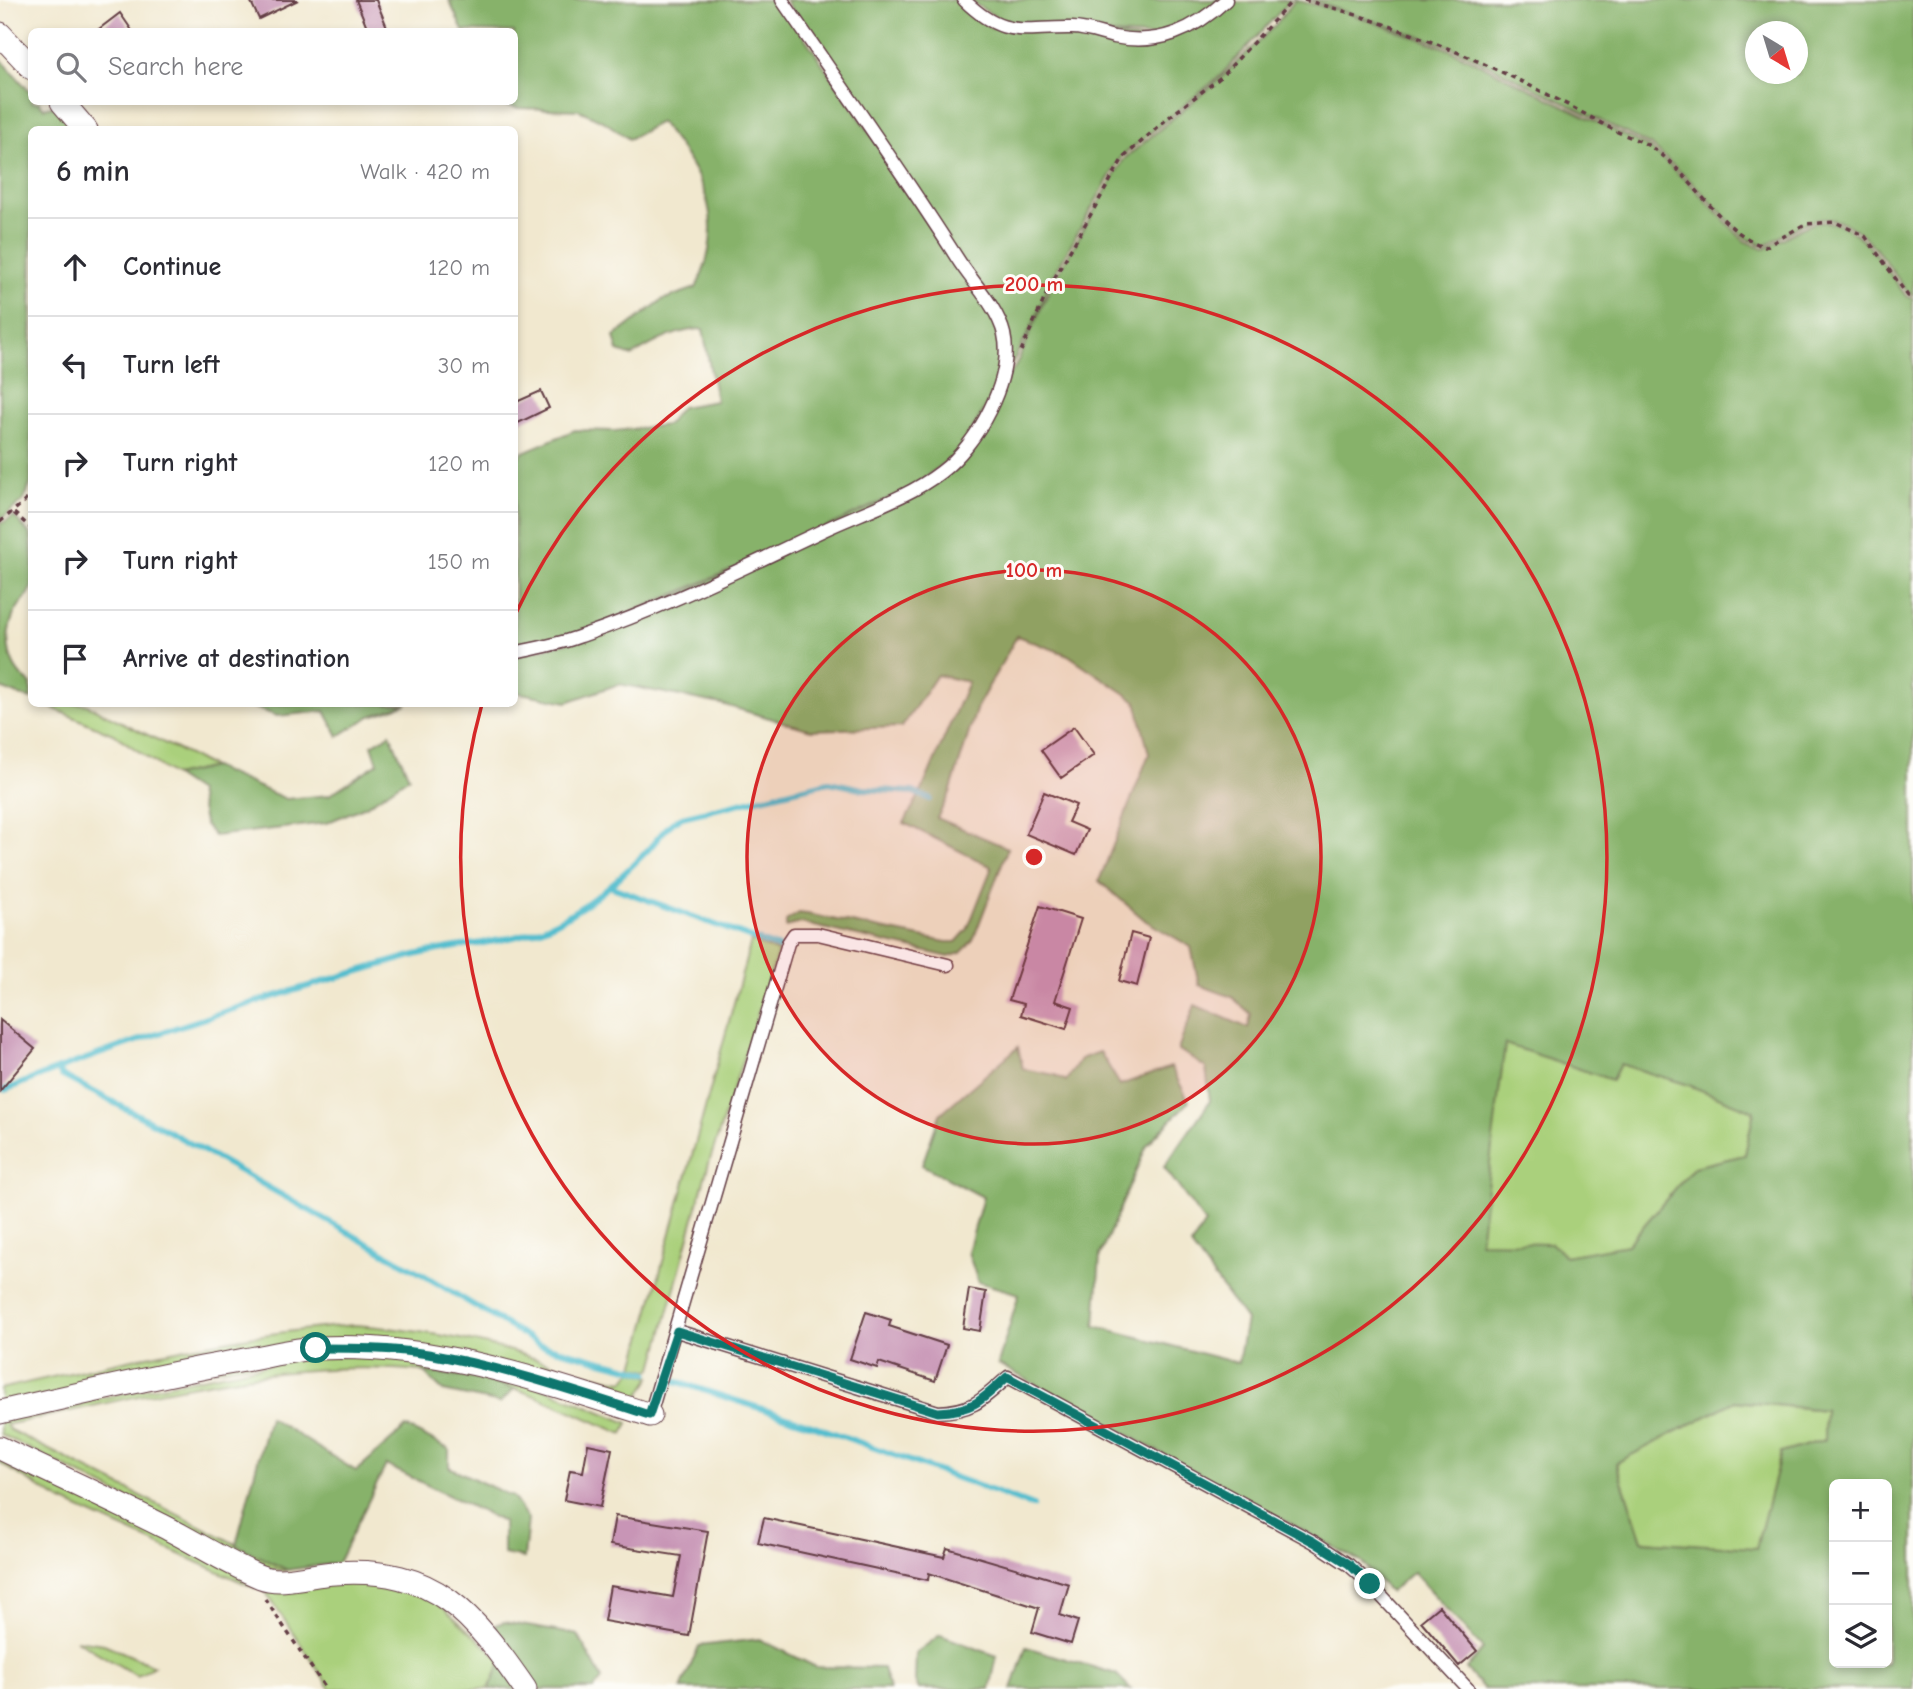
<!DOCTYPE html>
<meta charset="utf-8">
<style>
body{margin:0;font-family:"Comic Neue",sans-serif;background:#f2f2f3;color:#2b2b33}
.controls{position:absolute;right:21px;bottom:21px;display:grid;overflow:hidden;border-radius:10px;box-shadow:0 4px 10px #0003}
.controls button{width:63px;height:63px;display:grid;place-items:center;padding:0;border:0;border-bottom:2px solid #e1e1e2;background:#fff;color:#2b2b33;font:35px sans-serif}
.compass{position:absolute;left:1745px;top:21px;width:63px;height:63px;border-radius:50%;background:#fff;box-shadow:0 4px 10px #0003;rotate:142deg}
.stop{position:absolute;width:21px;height:21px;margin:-16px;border:5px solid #0f766e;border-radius:50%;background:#fff}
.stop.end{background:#0f766e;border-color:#fff;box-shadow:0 2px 7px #0008}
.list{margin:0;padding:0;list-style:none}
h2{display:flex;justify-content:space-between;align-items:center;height:91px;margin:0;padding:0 28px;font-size:30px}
h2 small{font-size:23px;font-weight:400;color:#7c7c81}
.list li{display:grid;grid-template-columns:46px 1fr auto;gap:21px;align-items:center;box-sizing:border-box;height:98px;padding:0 28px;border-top:2px solid #e1e1e2}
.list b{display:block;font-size:26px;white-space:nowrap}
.list em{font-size:23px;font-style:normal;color:#7c7c81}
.icon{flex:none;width:38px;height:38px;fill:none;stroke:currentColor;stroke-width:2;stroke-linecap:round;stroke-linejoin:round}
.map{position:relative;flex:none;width:1913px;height:1689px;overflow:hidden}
.search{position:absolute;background:#fff;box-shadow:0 4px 10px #0003;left:28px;top:28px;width:490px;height:77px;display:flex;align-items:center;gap:18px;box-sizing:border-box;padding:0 24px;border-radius:10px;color:#7c7c81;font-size:26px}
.panel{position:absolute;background:#fff;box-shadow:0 4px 10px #0003;left:28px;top:126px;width:490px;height:581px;border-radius:10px}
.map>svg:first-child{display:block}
.green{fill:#aad07b;stroke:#7a7853;stroke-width:2}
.forest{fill:#87b26b;stroke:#68684b;stroke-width:2;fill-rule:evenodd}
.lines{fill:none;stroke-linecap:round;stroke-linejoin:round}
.stream{stroke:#52bdce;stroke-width:6}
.building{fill:#c895b6}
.service-casing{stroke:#633d44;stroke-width:15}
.minor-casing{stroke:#633d44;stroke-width:25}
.path{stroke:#633d44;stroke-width:3.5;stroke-dasharray:5 5;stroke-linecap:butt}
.service{stroke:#fff;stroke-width:12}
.minor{stroke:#fff;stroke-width:23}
.route{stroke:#0f766e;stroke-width:9}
.ring{fill:none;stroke:#d62828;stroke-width:3.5}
.centre{fill:#d62828;stroke:#fdfcf7;stroke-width:3.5}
.ring-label{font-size:21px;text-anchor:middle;font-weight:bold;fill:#d62828;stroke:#fdfcf7;stroke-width:6;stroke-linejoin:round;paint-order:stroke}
</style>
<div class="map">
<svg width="1913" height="1689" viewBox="0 0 1913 1689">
<rect width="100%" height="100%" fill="#fdfcf7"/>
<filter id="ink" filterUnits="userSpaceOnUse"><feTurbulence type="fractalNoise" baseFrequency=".0143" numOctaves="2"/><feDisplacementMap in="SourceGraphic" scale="14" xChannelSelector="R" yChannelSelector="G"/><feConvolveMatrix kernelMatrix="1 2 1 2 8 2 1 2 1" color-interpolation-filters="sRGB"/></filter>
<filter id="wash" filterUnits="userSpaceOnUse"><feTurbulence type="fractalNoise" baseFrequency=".00686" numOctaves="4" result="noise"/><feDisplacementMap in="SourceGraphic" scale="28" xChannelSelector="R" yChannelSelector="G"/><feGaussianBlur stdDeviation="1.57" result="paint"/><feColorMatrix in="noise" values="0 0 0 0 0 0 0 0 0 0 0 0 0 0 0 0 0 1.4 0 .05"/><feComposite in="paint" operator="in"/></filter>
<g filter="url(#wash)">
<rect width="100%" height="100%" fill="#f1e8cf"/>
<!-- green -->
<path class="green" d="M43 704H85L213 767 174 776 115 735Z
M751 941 778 952 708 1166 653 1368 650 1370 634 1367Z
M1505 1043 1612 1080 1620 1064 1686 1084 1754 1111 1745 1155 1694 1167 1627 1246 1565 1256 1479 1242Z
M355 1325C409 1329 462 1337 514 1352 551 1363 585 1376 624 1381L632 1371 651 1377 639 1396 632 1400 398 1341 0 1403V1389C118 1362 234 1333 355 1325Z
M384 1354 534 1384 628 1423 623 1434C577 1415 529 1389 479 1379 319 1347 162 1392 6 1425L10 1430 287 1570 283 1571 256 1564 0 1434V1418L297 1359Z
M1735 1401 1825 1410 1824 1440 1781 1453 1756 1549 1642 1541 1616 1462Z
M0 1452 248 1572 255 1588 62 1501 0 1463Z
M349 1574 426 1592 502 1661 489 1689H331L263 1588Z
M76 1640 104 1644 154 1666 137 1676Z"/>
<!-- forest -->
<path class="forest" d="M449 0H779L991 310 1003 351 995 392 958 452 913 487 755 560 580 634 515 650 514 462 523 452 575 430 615 431 667 425 681 407 716 401 703 329C679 329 652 343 632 356L618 351 614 337 662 300 696 288C729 221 704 175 660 122L629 139 605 122 579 110 517 108 487 102H514V32L463 31Z
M785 0H959L990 27 1075 30 1158 42 1225 3 1291 0 1220 76 1121 157 1049 283 1035 320 1006 375 1007 332Z
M968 0H1223L1201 18 1157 37 1013 27Z
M1295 0 1342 11 1451 50 1650 148 1694 188 1744 241 1765 249C1778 242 1791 233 1804 227 1853 204 1883 266 1907 297L1913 298V1689H1484L1466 1669 1483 1649 1413 1572 1390 1592 1361 1562 998 1364 1019 1294 978 1282 968 1252 983 1197 922 1165 940 1114 1018 1047 1023 1069 1055 1075 1066 1081 1080 1059 1100 1052 1120 1085 1171 1067 1189 1101 1147 1145 1100 1255 1095 1326 1238 1363 1246 1320 1191 1246 1205 1223 1164 1167 1210 1101 1206 1068 1178 1049 1195 1005 1248 1028 1251 1014 1232 997 1199 985 1191 947 1146 921 1099 881 1149 754 1136 701 1068 655 1017 636 977 707 950 793 937 818 1008 848 973 940 961 953 949 957 801 923 786 927V921L799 913 807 914 946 942H956L967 930 992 867 904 823 922 790 968 682 937 675 902 727 811 730 721 704 619 684 567 702 515 692V656L581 639 944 474 1016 365 1052 284 1124 159 1221 78 1275 25ZM1505 1044 1612 1080 1620 1064 1686 1084 1754 1111 1745 1155 1694 1167 1627 1245 1565 1256 1551 1243 1480 1242ZM1735 1401 1825 1410 1824 1440 1781 1453 1756 1548 1642 1541 1616 1463ZM1834 1484H1887V1663H1834Z
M1310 0H1913V295L1909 294C1884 262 1854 201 1803 224 1790 230 1777 239 1765 246L1745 238 1696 186 1652 146 1452 47ZM1756 32H1798V74H1756Z
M0 58 31 93 32 102H39L44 108 55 105 76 129 32 130 31 483 24 500 0 520Z
M14 516 31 535C32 551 35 571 32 586 29 596 18 605 14 614 3 640 8 668 31 684V699L0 688V524Z
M245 704H407L371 716 338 736 325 711 277 716Z
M390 734 409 777 366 806 326 823 214 836 204 823 198 792 174 776 213 767 286 799 329 795 378 763 372 745Z
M423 1372 481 1379 514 1389 500 1403 443 1391Z
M269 1417 356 1471 406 1427 449 1449V1467L513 1497 528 1519 524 1558 503 1554V1522L386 1465 338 1563 287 1570 236 1545Z
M504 1622 578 1635 602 1679 594 1689H536L496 1631 495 1625Z
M940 1635 997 1656 990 1689H919L915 1681 916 1653Z
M759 1639 816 1667 883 1668 889 1689H681L699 1646Z
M1026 1647 1116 1674 1131 1689H1012Z
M502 1661 521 1689H489Z"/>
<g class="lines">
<!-- stream -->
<path class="stream" d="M609 886 779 948
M58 1069 61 1075 163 1128 422 1274 540 1345 648 1373
M5 1090C136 1037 272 996 408 957 452 944 501 945 543 928 582 912 615 883 645 853 657 841 666 824 682 817L829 782 863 789 913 792 930 799
M669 1379 812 1425 1033 1506"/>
</g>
<g id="blocks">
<!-- building -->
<path class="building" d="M250 0H298L259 19Z
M356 0H376L389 32H369Z
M120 13 133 32H95Z
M541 391 549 408 514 425V403Z
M1074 727 1094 755 1061 778 1041 750Z
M1044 792 1076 805 1068 822 1087 830 1076 855 1026 834Z
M1040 906 1081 919 1055 1001 1073 1007 1066 1029 1021 1015 1024 1004 1009 1000Z
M1131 933 1149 938 1137 986 1119 981Z
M0 1020 35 1049 0 1091Z
M969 1289 986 1292 980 1331 963 1328Z
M866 1312 891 1320 889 1326 947 1345 935 1381 879 1362 877 1368 850 1359Z
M588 1444 612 1449 600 1507 564 1500 570 1470 583 1472Z
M615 1516 708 1531 689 1636 604 1621 610 1586 673 1597 681 1556 610 1545Z
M764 1518 944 1557 947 1548 1069 1584 1060 1615 1078 1621 1071 1644 1032 1632 1039 1608 929 1573 928 1580 758 1543Z
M1439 1606 1477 1651 1459 1666 1421 1621Z"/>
</g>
</g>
<g filter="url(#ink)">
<use href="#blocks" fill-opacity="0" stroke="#633d44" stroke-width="2"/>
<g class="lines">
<defs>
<path id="service" d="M964 0C1005 40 1021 27 1072 28 1086 28 1101 34 1114 37 1159 46 1194 30 1226 0
M514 653C536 648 560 644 581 636 666 607 747 566 828 528 865 511 909 497 941 472 977 445 1014 379 1004 334 997 306 972 282 957 258 901 170 841 86 782 0
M677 1331 938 1412C973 1411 982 1400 1008 1377L1314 1542 1349 1565 1370 1584 1468 1689
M650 1415 788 943 794 934H818L948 965"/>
<path id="minor" d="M0 34 32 68
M62 102 86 130
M0 1412C80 1394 159 1375 239 1361 265 1357 292 1349 318 1348 431 1342 543 1381 650 1415
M0 1448C54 1474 109 1499 163 1526 195 1542 228 1564 261 1577 282 1585 312 1574 335 1573 436 1566 473 1614 525 1689"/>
</defs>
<!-- service casing -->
<use href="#service" class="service-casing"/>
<!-- minor casing -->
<use href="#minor" class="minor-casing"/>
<!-- path -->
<path class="path" d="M1304 0C1413 28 1514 74 1612 129 1624 136 1639 139 1651 147 1694 175 1716 229 1765 247L1805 224 1835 222 1865 236 1908 296H1913
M1021 351 1051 284 1123 158 1168 118 1221 77 1293 0
M14 513 32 529
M0 522 25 501 32 487
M265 1599 326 1689"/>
<!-- service -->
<use href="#service" class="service"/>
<!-- minor -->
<use href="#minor" class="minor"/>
</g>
</g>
<g class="lines" filter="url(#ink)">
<!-- route -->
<path class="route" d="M316 1348C354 1348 391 1348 428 1354 504 1367 577 1392 649 1415L677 1331 938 1412C973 1411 982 1400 1007 1377L1314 1542 1349 1564 1370 1584"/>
</g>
<!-- distance rings -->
<circle cx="1034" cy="857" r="287" fill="#d62828" fill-opacity=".12"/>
<g class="ring">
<circle cx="1034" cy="857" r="287"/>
<path d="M515 615A573 573 0 1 1 482 704"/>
</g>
<circle cx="1034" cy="857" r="10" class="centre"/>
<g class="ring-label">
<text x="1034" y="291">200 m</text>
<text x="1034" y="577">100 m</text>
</g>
</svg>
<div class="controls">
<button>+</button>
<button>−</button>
<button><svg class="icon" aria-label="layers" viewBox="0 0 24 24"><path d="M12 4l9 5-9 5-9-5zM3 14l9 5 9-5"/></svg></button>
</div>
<svg class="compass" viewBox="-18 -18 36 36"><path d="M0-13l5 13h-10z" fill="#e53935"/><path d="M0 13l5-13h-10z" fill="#7c7c81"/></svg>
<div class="stop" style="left:316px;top:1348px"></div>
<div class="stop end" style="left:1370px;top:1584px"></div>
<div class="search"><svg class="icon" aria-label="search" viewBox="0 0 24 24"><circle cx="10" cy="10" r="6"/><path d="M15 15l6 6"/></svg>Search here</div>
<section class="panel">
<h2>6 min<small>Walk · 420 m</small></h2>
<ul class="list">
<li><svg class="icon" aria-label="ahead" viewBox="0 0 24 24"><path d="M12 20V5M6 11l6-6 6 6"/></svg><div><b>Continue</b></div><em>120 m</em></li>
<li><svg class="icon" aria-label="left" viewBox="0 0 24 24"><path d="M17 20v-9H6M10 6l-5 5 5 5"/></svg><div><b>Turn left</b></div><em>30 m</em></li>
<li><svg class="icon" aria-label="right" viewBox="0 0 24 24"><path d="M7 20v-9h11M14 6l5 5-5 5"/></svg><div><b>Turn right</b></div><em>120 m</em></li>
<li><svg class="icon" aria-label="right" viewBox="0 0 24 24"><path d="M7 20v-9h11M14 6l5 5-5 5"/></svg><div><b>Turn right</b></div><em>150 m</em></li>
<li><svg class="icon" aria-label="arrive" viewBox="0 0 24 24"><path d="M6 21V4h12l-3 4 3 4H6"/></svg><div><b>Arrive at destination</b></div></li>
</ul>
</section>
</div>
